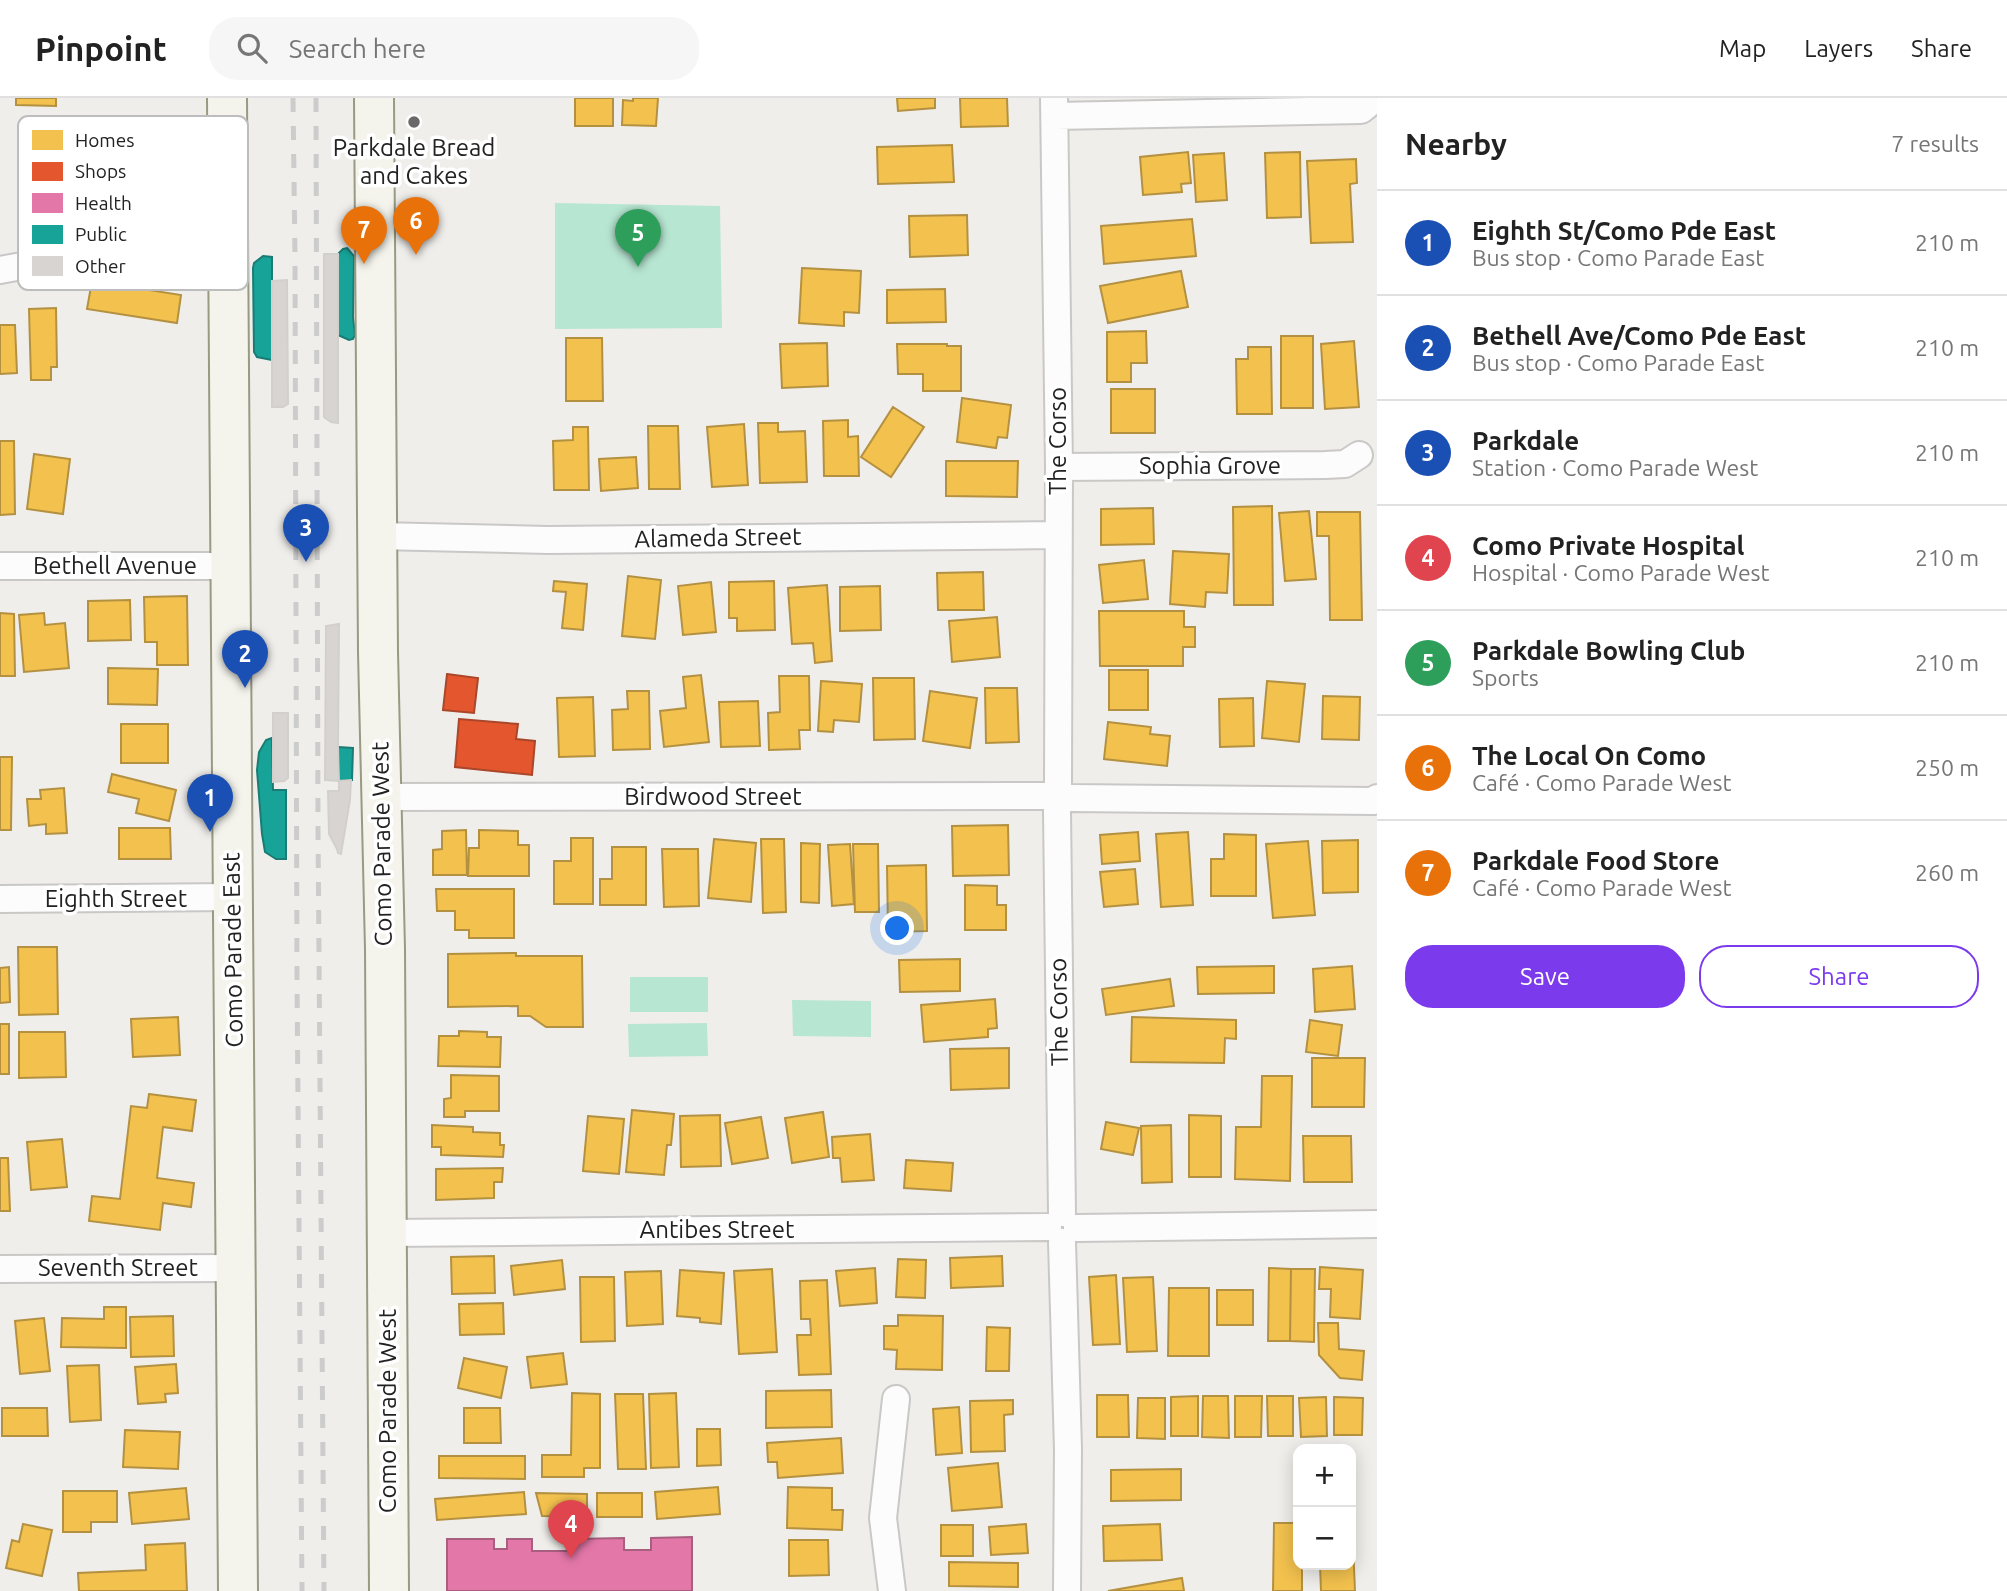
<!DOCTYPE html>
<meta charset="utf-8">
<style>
body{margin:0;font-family:Ubuntu,sans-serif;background:#f6f6f6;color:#222}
.controls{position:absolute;right:21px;bottom:21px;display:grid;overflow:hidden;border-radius:14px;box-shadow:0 4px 18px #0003}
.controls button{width:63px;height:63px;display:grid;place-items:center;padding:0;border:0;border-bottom:2px solid #e0e0e0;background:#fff;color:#222;font:35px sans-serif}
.you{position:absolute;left:898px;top:831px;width:24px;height:24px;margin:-18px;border:5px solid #fff;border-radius:50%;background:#1a73e8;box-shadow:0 0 0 10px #1a73e833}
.badge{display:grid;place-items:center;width:46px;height:46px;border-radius:50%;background:#7c3aed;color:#fff;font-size:23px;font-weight:700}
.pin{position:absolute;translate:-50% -58px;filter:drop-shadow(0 2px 4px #0008)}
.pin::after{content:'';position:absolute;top:37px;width:24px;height:21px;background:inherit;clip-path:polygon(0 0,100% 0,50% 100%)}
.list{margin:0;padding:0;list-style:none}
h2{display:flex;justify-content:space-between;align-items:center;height:91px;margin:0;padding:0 28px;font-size:30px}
h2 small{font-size:23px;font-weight:400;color:#767676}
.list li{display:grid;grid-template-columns:46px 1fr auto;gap:21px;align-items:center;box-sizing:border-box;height:105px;padding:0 28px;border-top:2px solid #e0e0e0}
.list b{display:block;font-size:26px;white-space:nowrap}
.list p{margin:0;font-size:23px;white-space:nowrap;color:#767676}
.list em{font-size:23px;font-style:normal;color:#767676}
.actions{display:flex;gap:14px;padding:21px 28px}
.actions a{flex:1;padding:16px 0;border:2px solid #7c3aed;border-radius:28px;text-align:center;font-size:24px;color:#7c3aed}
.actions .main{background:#7c3aed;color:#fff}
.icon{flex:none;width:38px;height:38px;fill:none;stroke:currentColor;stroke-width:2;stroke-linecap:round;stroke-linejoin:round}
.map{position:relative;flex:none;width:1377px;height:1493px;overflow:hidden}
header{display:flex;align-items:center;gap:42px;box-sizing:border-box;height:98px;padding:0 35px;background:#fff;border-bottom:2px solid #e0e0e0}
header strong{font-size:33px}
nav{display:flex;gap:38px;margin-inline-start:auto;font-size:24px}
.search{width:490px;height:63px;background:#f6f6f6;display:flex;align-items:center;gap:18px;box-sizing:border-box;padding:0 24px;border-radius:28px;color:#767676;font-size:26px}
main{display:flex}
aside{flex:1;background:#fff}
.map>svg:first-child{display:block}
.pitch{fill:#b7e6d2}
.homes{fill:#f2c14e;stroke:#b49141;stroke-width:2}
.shops{fill:#e4572e;stroke:#aa472a;stroke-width:2}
.health{fill:#e377a8;stroke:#a95e80;stroke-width:2}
.public{fill:#17a398;stroke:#1a7c75;stroke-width:2}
.building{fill:#d7d4d2;stroke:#d3d0cc;stroke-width:2}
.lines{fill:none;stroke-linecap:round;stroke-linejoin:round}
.street-casing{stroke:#c9c8c7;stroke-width:30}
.secondary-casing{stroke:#999a82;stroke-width:42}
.street{stroke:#fdfcfc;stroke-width:26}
.secondary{stroke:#f4f4ed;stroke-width:38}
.rail{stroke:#ccc;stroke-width:5;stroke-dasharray:14 14;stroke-linecap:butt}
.poi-dot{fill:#6a6968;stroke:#fff;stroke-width:2.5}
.labels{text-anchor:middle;stroke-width:7;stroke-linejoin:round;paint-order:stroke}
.poi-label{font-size:24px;fill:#222;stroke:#fff}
.street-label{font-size:24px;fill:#222;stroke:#fff}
.key{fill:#fff;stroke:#bdbdbd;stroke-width:2}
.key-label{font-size:19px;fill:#222}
</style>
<header>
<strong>Pinpoint</strong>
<div class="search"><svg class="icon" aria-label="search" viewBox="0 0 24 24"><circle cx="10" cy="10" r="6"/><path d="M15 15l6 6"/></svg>Search here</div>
<nav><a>Map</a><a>Layers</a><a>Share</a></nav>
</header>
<main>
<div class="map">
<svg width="1377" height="1493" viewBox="0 0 1377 1493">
<rect width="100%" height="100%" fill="#f0eeeb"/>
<!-- pitch -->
<path class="pitch" d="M555 105 720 108 722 230 555 231Z
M630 879H708V914H630Z
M792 902 871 903V939L793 938Z
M707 925 708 958 629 959 628 926Z"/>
<!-- homes -->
<path class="homes" d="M16 0H56V8L16 7Z
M575 0H613V28H575Z
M633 0H658L656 28 622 27 623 2 633 3Z
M897 0H935V10L898 13Z
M960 0H1007L1008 28 961 29Z
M952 47 954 84 878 86 877 49Z
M1188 54 1191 85 1181 86 1182 94 1143 97 1140 59Z
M1300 54 1301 119 1267 120 1265 55Z
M1224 55 1227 102 1196 104 1193 57Z
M1356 61 1357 85 1350 86 1353 144 1311 145 1307 63Z
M967 117 968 157 910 159 909 118Z
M1192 121 1196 158 1104 166 1101 128Z
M802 170 861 173 859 215 844 214V228L799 225Z
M1181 173 1188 209 1108 225 1100 188Z
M92 183 181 197 177 225 87 211Z
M945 191 946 224 887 225V192Z
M56 210 57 269H51V282H31L29 211Z
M0 227H15L17 275 0 276Z
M1146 233 1147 265H1131V284H1107V234Z
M1281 238H1313V310H1281Z
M566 240H602L603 303H566Z
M1354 243 1359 309 1325 311 1321 246Z
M827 245 828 288 782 290 780 246Z
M897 246H947V248H961V293H923V276H898Z
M1248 249H1271L1272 316H1237L1236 261H1248Z
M1111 291H1155V335H1111Z
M962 300 1011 307 1007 340 998 339 996 350 957 344Z
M893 309 924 329 891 379 861 359Z
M848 322V339L858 338 859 378H824L823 323Z
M758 325H778V334L805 333 807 384 760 385Z
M744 326 748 387 712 389 707 329Z
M648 328H678L680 391H649Z
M573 329H588L589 392H554L553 343 573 342Z
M0 343H14L15 416 0 417Z
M34 356 70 361 63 416 27 411Z
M636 359 638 390 601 393 599 361Z
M946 363H1018L1017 399 946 398Z
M1272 408 1273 507H1234L1233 409Z
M1153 410 1154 446 1101 447V411Z
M1309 413 1316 481 1285 483 1279 415Z
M1317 414H1360L1362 522H1330L1329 438H1317Z
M1173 453 1229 456 1227 495 1206 494 1205 509 1170 506Z
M1144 462 1148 501 1103 505 1099 467Z
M983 474 984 512H938L937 475Z
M628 478 661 482 655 541 622 538Z
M554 483 587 486 583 532 562 530 566 494 553 493Z
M774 483 775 532 737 533V520H729V484Z
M711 484 716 534 683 537 678 488Z
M827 487 832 563 815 565 813 545 792 546 788 490Z
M880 488 881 532 840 533V489Z
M187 498 188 567H157V544H145L144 499Z
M130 502 131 542 88 543V503Z
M1099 513H1184V529H1195V549H1183V568H1100Z
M0 515 14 516 15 578H0Z
M44 515 45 527 65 525 69 570 24 574 19 517Z
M997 519 1000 559 952 564 949 523Z
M108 570 158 571 157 607 108 606Z
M1109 572H1148V612H1109Z
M701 577 709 644 664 649 660 613 686 610 683 579Z
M779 578H809L810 632H799L800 651 769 652 768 615 780 614Z
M873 580H914L915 641 874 642Z
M821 583 862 586 859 624 834 622 833 634 818 633Z
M1267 583 1305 586 1299 644 1262 640Z
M985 590H1017L1019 644 986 645Z
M627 593H649L650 651 613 652 612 612 628 611Z
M930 593 977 600 970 650 923 643Z
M1323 598 1360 599 1359 642 1322 641Z
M593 599 595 658 559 659 557 600Z
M1253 600 1254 648 1220 649 1219 601Z
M758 603 760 648 721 649 719 604Z
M1108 624 1151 629 1150 636 1170 638 1167 668 1104 661Z
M121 626H168V665H121Z
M0 659H12L11 732H0Z
M112 676 176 692 169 723 136 715 139 701 108 694Z
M64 690 67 735 46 736V726L29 728 27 701H41L40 692Z
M1008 727 1009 777 953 778 952 728Z
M119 730H170L171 761H119Z
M466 732 467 777H433V752L442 751V733Z
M479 732 518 733V747H529V778H468L469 750H479Z
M1138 734 1140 763 1102 766 1100 737Z
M1188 734 1193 807 1161 809 1156 736Z
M1224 736 1256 737V798H1211V761H1224Z
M571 740H593V806H554V763H571Z
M714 741 756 745 751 804 708 800Z
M761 741H784L786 814 763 815Z
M1358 742V794L1323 795 1322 743Z
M1308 743 1315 817 1273 820 1266 746Z
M801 745 820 746 819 805 801 804Z
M850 746 854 806 832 808 828 747Z
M853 746H878L879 814H855Z
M612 749H646V807H600V781H612Z
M662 751H698L699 808 664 809Z
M926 767 927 833 888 834 887 768Z
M1135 771 1138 806 1104 809 1100 774Z
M965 787 997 788V807H1006V832H965Z
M436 791H514V840H469V832H455V813H437Z
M18 849H57L58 916 19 917Z
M516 855V858H582L583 929H546L530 918H518V908L448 909V856Z
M960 861V893L900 894 899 862Z
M1274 868V895L1198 896 1197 869Z
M1352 868 1355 911 1315 914 1313 871Z
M9 869 10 904 0 905V870Z
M1170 881 1174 908 1106 917 1102 891Z
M995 901 997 930 988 931V939L924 944 921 907Z
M178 919 180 957 133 959 131 921Z
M1132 919 1236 922V941L1225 940 1224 965 1131 964Z
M1310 922 1342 927 1338 958 1306 954Z
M0 926H9V976H0Z
M459 933 487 934V939H501L500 969 438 968 439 938H459Z
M19 934H65L66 979 19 980Z
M1009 950V990L951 992 950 951Z
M1312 960H1365L1364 1009H1312Z
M451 977 499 978V1013H465V1019H444V1001L451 1000Z
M1262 978H1292L1290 1083 1235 1081 1236 1029H1261Z
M149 996 196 1002 192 1033 163 1029 157 1080 194 1085 191 1109 163 1105 160 1132 89 1123 92 1098 120 1101 131 1008 147 1010Z
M632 1012 674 1016 671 1047H667L664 1077 626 1074Z
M823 1014 829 1059 792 1065 785 1020Z
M720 1017 721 1068 681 1069 680 1018Z
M1189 1017 1221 1018V1079H1189Z
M588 1018 624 1021 619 1076 583 1073Z
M761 1019 768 1060 732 1066 725 1025Z
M1106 1024 1139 1030 1133 1057 1101 1051Z
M432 1027 473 1029V1034L500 1035V1047H504L503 1059 441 1057V1049H432Z
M1171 1027 1172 1084 1142 1085 1141 1028Z
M870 1036 874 1082 842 1084 840 1060H833L832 1039Z
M1303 1038H1351L1352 1084H1304Z
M62 1041 67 1089 31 1092 27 1044Z
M0 1060H8L10 1113H0Z
M906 1062 953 1065 951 1093 904 1090Z
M503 1070 502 1084H494V1100L436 1102V1071Z
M494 1158 495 1195 452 1196 451 1159Z
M1002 1158 1003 1188 951 1190 950 1160Z
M898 1161 926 1162 925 1200 896 1199Z
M562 1162 565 1191 514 1197 511 1168Z
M1320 1169 1363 1172 1360 1221 1330 1219 1331 1191H1319Z
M875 1170 877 1205 840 1208 836 1173Z
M1269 1170 1291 1171 1290 1243H1268Z
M772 1171 777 1254 739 1256 734 1173Z
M1291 1171H1315L1314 1244 1290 1243Z
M680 1172 724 1175 721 1226 700 1224V1220L677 1218Z
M661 1173 663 1226 627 1228 625 1174Z
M1116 1177 1120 1246 1093 1247 1089 1179Z
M580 1179H614L615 1243 581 1244Z
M1153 1179 1157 1253 1127 1254 1123 1180Z
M827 1182 831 1276 799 1277 797 1237H811L810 1221H801L800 1183Z
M1169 1190H1209V1258H1168Z
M1217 1192H1253V1227H1217Z
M503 1205 504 1236 460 1237 459 1206Z
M104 1209H126V1250L61 1249 62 1220 104 1221Z
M898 1217 943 1218 942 1272 896 1271 897 1252 884 1251V1228H898Z
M173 1218 174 1258 131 1259 130 1219Z
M44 1220 50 1273 20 1276 15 1223Z
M1318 1225H1338L1339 1251 1364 1253 1362 1282 1340 1280 1319 1257Z
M987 1229 1010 1230 1009 1273H986Z
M563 1255 567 1286 531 1290 527 1259Z
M464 1260 507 1269 501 1300 458 1290Z
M176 1266 178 1295 165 1296 166 1304 138 1306 135 1269Z
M99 1267 101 1322 70 1324 67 1268Z
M831 1292 832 1329 766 1330V1293Z
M572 1295 600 1296V1370H584V1379H542V1357H571Z
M676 1295 679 1369 651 1370 649 1296Z
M615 1296H643L646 1371H618Z
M1097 1297H1128L1129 1339H1097Z
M1198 1298V1338H1171V1299Z
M1203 1298H1228L1229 1340 1202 1339Z
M1235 1298H1262L1261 1339H1235Z
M1267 1298H1293V1338H1268Z
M1326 1299 1327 1338 1301 1339 1299 1300Z
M1334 1299 1363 1300 1362 1337H1334Z
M1138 1300H1165V1341L1137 1340Z
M1013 1302V1316L1004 1317 1005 1353 971 1354 970 1303Z
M959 1309 962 1355 936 1357 933 1311Z
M2 1310H47L48 1338H2Z
M464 1310H500L501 1345H464Z
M697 1331H720L721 1367 697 1368Z
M125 1332 180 1334 178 1371 123 1369Z
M841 1340 843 1375 778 1380 777 1364H768L767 1345Z
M439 1358H525V1381L439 1380Z
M998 1365 1002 1409 952 1413 948 1370Z
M1181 1371V1402L1111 1403V1372Z
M718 1389 720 1416 657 1421 655 1394Z
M788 1389 832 1390V1412H843L842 1432 787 1430Z
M186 1390 189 1421 132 1426 129 1395Z
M63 1393H117V1424H91V1434H63Z
M524 1394 526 1416 437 1422 435 1401Z
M536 1395 587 1396V1419L542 1418Z
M597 1395H642V1419H597Z
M1351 1423H1352L1355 1493H1321L1320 1467H1351Z
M1274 1425H1298V1467H1302V1493H1273Z
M23 1426 52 1432 42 1478 6 1470 12 1442 19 1444Z
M1026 1426 1028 1455 991 1457 989 1429Z
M1160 1426 1162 1462 1104 1463 1103 1428Z
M941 1427H973V1458H941Z
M789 1442H828L829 1477 789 1478Z
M185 1445 187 1493H79L78 1475 146 1472 145 1447Z
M949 1464 1018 1465V1489L949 1488Z
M1182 1480 1184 1493H1108Z"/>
<!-- shops -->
<path class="shops" d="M447 576 478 580 474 615 443 612Z
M459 621 518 626 516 641 535 643 532 677 455 669Z"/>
<!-- health -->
<path class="health" d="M692 1439V1493H447V1441H494V1451H507V1441H532V1453H572V1441L624 1440V1452H651V1440Z"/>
<!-- public -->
<path class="public" d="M347 150 354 158 353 219 355 237 353 241 349 242 338 237V156L343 151Z
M263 158 272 159V262L257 259 254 254 253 170 254 165Z
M272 640 273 692H286V761H276L265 754 262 736 257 672 259 654 266 642Z
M338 649 353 650 352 682 339 683Z"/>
<!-- building -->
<path class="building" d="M324 156H338V325L331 324 324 319Z
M287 182 288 306 283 309H272V183Z
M339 526 338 649 339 683 325 682 326 528Z
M273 615H288V680L284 683 273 684Z
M351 682 350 702 341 756 338 755 337 751 329 736 328 693H339V683Z"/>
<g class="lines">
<defs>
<path id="street" d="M1054 0 1059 369 1058 686
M1055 18 1361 12 1376 0
M0 172 77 158H228
M1059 369 1325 367 1345 366 1359 357
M378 438 548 442 1058 437
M0 468H231
M380 699 1045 698
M1071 700 1373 703 1377 700
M1057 713 1062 1115
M0 801 232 799
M1077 1130 1377 1126
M386 1135 1048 1129
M1062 1144 1068 1351 1067 1493
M0 1171 236 1170
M892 1493 883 1420 896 1301"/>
<path id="secondary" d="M227 0 238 1493
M374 0 378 554 385 851 389 1493"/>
</defs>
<!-- street casing -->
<use href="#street" class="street-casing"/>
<!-- secondary casing -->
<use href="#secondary" class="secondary-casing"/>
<!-- street -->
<use href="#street" class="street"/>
<!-- secondary -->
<use href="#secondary" class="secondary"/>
<!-- rail -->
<path class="rail" d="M293 0 295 163 297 880 302 1493
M316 0 318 731 324 1493"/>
</g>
<!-- markers -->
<circle class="poi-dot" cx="414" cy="24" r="7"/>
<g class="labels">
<!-- poi labels -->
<g class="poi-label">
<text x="414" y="58">Parkdale Bread<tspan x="414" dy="28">and Cakes</tspan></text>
</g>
<!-- street labels -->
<g class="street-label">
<text transform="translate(1058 343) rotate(-90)" y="8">The Corso</text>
<text x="1210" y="376">Sophia Grove</text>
<text transform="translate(718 440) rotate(-1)" y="8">Alameda Street</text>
<text x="115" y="476">Bethell Avenue</text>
<text x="713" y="707">Birdwood Street</text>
<text transform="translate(382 746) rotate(-91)" y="8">Como Parade West</text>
<text x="116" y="809">Eighth Street</text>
<text transform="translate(233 852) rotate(-91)" y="8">Como Parade East</text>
<text transform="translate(1059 914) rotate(-91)" y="8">The Corso</text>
<text x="717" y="1140">Antibes Street</text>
<text x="118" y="1178">Seventh Street</text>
<text transform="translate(388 1313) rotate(-90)" y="8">Como Parade West</text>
</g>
</g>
<!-- legend -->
<rect x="18" y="18" width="230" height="174" rx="10" class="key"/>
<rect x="32" y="32" width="31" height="20" fill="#f2c14e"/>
<rect x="32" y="64" width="31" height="19" fill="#e4572e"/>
<rect x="32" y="95" width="31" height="20" fill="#e377a8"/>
<rect x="32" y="127" width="31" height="19" fill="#17a398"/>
<rect x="32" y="158" width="31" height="20" fill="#d7d4d2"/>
<g class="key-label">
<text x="75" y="49">Homes</text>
<text x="75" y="80">Shops</text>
<text x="75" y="112">Health</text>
<text x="75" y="143">Public</text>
<text x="75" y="175">Other</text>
</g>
</svg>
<div class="controls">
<button>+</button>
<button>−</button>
</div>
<div class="you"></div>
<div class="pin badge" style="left:210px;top:734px;background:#1a4fb4">1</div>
<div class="pin badge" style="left:245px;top:590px;background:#1a4fb4">2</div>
<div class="pin badge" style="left:306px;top:464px;background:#1a4fb4">3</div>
<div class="pin badge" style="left:571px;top:1460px;background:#e0444e">4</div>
<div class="pin badge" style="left:638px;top:169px;background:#2e9e5b">5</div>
<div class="pin badge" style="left:416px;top:157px;background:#e8710a">6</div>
<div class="pin badge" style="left:364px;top:166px;background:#e8710a">7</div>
</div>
<aside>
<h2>Nearby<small>7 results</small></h2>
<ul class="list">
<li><span class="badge" style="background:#1a4fb4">1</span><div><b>Eighth St/Como Pde East</b><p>Bus stop · Como Parade East</p></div><em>210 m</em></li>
<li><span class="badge" style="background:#1a4fb4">2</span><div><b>Bethell Ave/Como Pde East</b><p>Bus stop · Como Parade East</p></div><em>210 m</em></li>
<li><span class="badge" style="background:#1a4fb4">3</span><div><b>Parkdale</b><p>Station · Como Parade West</p></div><em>210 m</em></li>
<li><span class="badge" style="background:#e0444e">4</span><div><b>Como Private Hospital</b><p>Hospital · Como Parade West</p></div><em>210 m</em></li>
<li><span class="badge" style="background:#2e9e5b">5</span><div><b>Parkdale Bowling Club</b><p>Sports</p></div><em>210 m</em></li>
<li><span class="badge" style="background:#e8710a">6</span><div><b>The Local On Como</b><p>Café · Como Parade West</p></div><em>250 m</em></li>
<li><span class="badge" style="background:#e8710a">7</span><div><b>Parkdale Food Store</b><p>Café · Como Parade West</p></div><em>260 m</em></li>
</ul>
<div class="actions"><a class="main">Save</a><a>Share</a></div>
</aside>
</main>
